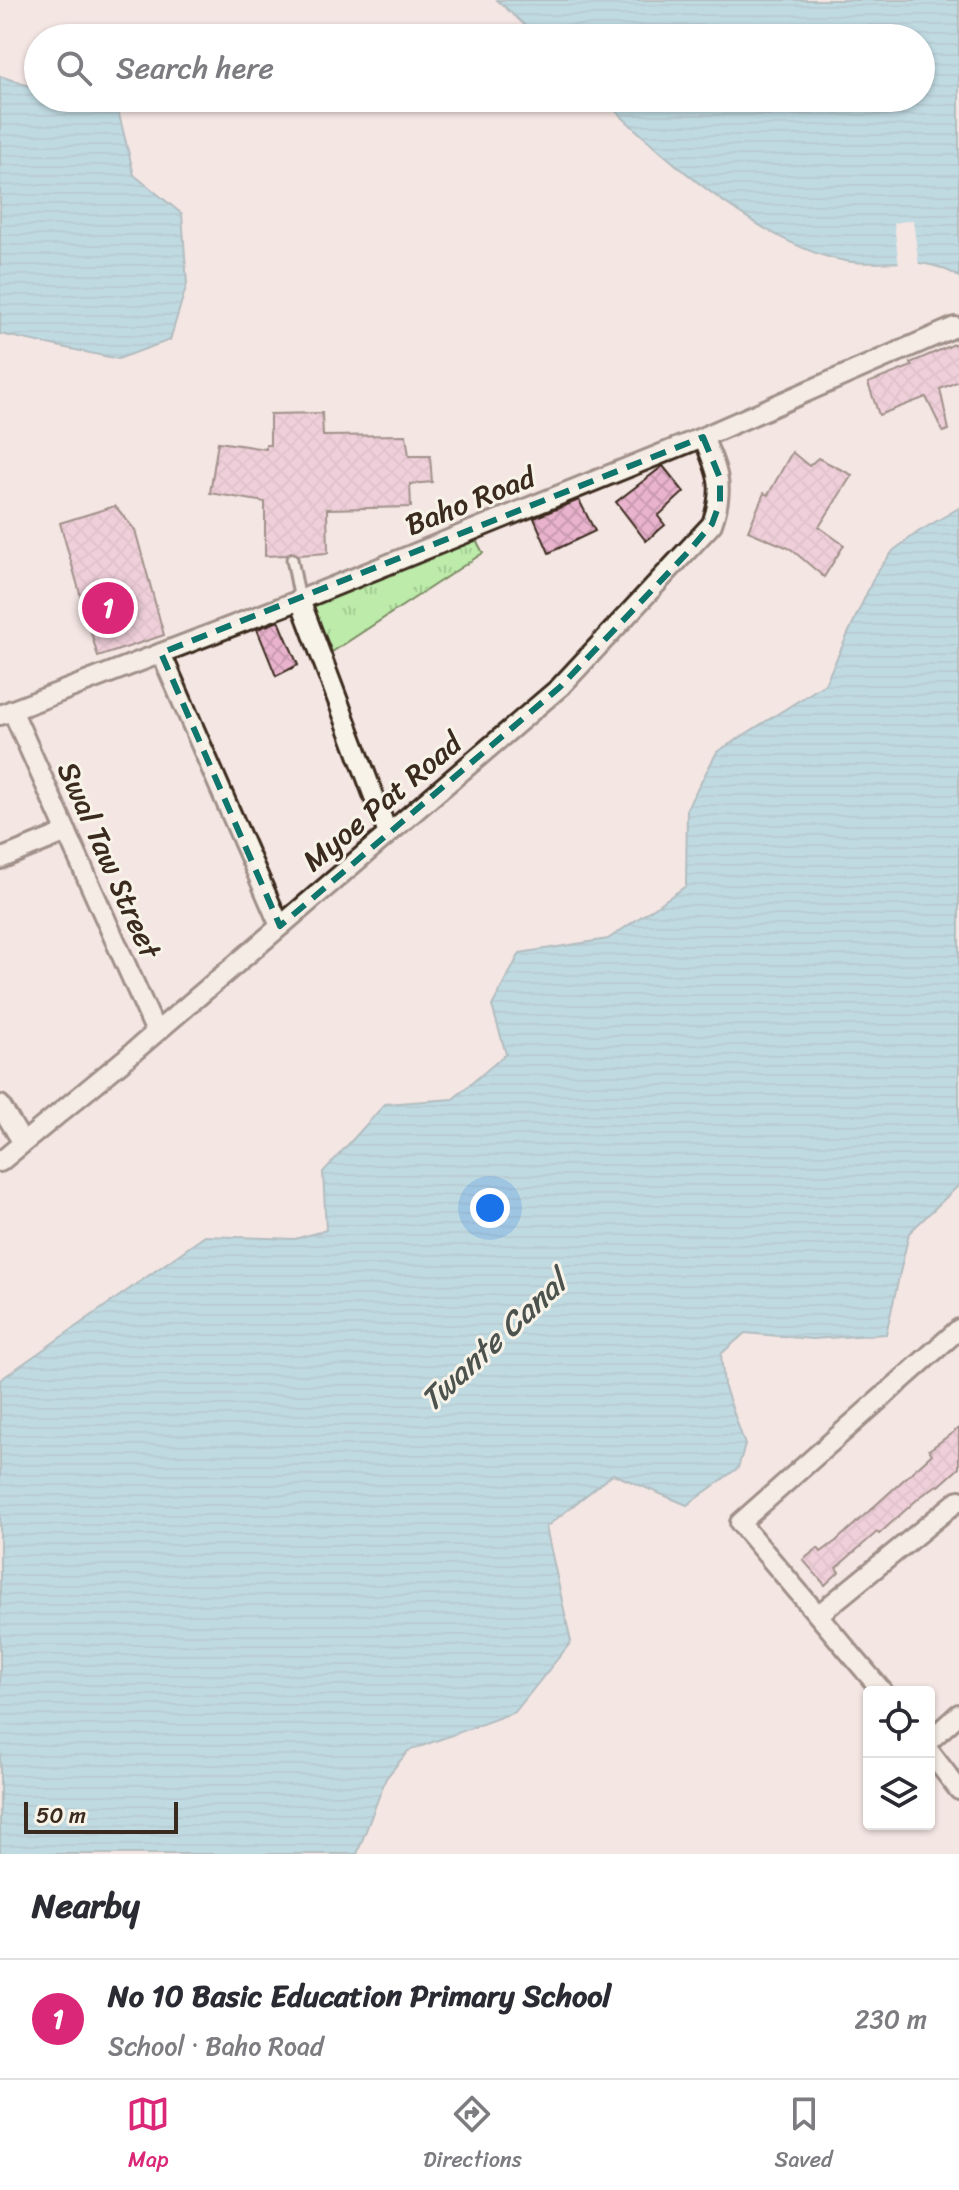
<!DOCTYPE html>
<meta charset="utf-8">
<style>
body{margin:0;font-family:Sriracha,sans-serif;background:#f7f7f7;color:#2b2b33}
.controls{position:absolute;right:24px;bottom:24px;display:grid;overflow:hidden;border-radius:8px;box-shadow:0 2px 6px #0004}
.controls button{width:72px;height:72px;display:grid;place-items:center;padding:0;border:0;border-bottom:2px solid #e1e1e2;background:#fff;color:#2b2b33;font:40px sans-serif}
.scale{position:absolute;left:24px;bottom:20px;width:154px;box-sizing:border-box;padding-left:8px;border:4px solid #3b2a1e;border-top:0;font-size:22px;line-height:28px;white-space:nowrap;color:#3b2a1e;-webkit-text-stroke:6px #f7f3e8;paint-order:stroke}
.you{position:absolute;left:490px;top:1208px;width:28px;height:28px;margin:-20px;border:6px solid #fff;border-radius:50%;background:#1a73e8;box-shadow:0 0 0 12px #1a73e833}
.badge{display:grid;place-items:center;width:52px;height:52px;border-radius:50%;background:#db2777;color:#fff;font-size:26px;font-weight:700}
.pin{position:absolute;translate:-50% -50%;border:4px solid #fff;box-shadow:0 2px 8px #0006}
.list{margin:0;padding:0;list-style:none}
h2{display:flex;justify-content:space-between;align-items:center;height:104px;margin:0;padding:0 32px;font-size:34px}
h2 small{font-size:26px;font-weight:400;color:#7c7c81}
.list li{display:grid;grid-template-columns:52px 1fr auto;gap:24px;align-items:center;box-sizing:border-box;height:120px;padding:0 32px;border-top:2px solid #e1e1e2}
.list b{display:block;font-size:30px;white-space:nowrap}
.list p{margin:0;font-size:26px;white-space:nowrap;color:#7c7c81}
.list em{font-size:26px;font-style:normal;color:#7c7c81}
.icon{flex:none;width:44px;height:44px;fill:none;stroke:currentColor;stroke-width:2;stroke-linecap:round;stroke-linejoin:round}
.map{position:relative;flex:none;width:959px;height:1854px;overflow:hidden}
.search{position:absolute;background:#fff;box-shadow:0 2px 6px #0004;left:24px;right:24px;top:24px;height:88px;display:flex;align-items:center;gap:20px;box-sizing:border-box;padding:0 28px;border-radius:44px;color:#7c7c81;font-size:30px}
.sheet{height:224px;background:#fff}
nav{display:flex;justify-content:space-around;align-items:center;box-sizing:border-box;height:112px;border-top:2px solid #e1e1e2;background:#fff;font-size:22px;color:#7c7c81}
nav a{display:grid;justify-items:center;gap:4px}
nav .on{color:#db2777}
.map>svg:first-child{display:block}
.park{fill:url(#park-tufts);stroke:#7c8a64;stroke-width:2}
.water{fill:url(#water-rules);stroke:#648b92;stroke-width:2}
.pier{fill:#f4e6e3}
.building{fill:url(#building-cross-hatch);stroke:#3b2a1e;stroke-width:2}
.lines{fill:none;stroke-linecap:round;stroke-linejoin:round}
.service-casing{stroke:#3b2a1e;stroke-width:15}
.minor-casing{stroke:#3b2a1e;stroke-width:24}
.service{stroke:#f7f3e8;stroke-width:9}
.minor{stroke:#f7f3e8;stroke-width:18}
.marked{fill:none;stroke:#0f766e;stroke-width:6;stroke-dasharray:16 10;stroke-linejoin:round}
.labels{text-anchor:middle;stroke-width:6;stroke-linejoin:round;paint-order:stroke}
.street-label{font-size:30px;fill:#3b2a1e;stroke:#f7f3e8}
.water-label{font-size:32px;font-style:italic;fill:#4c524e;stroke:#f7f3e8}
</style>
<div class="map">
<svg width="959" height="1854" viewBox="0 0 959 1854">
<defs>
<pattern id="park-tufts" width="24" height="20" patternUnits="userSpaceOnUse" patternTransform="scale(2)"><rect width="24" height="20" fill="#bcebaa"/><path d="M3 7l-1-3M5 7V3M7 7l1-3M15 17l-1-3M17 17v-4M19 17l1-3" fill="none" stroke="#a2ca92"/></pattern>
<pattern id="water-rules" width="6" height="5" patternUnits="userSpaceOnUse" patternTransform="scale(2)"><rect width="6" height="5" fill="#80cce0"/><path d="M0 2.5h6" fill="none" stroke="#70afc0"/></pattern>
<pattern id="building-cross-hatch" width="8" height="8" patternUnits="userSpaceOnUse" patternTransform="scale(2)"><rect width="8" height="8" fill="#e9b3cd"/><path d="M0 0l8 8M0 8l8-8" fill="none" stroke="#c99ab0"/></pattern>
</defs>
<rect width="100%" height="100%" fill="#f4e6e3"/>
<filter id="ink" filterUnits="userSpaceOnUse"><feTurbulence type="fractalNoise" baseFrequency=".0125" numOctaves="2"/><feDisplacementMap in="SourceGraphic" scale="16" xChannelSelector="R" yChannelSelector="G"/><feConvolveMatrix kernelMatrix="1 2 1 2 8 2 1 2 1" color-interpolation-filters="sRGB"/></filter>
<g filter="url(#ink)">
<!-- park -->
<path class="park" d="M473 534 483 553 332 652 311 601Z"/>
<!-- water -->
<path class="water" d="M497 0H959V277C922 252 885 268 845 261 762 246 661 155 602 98H921V38H539Z
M0 76 38 89V98H73L117 106 134 175 182 214 187 284 170 340 118 359 0 334Z
M959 508V1185L909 1233 886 1334 812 1339 745 1333 721 1354 724 1385 745 1445 738 1468 687 1505 613 1474 546 1527 571 1642 515 1712 408 1751 386 1778 357 1854H0V1380L205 1236 295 1239 326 1230 323 1172 385 1104 453 1099 506 1054 492 1006 520 953 608 939 686 886 687 808 717 752 825 684 876 573 894 550 918 532Z"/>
<!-- pier -->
<path class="pier" d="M913 220 919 266H899L894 223Z"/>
<!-- building -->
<path class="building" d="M959 342V381L940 389 949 430 943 432 926 397 879 415 868 383 912 366 910 363Z
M322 413 323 436 406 435 409 456H430L432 482 410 484 411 507 327 509 328 553 298 555 291 552 286 555 265 556V502L210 493 218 442 266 449V445H270V414Z
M792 452 809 466 818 458 852 475 819 527 844 545 824 577 791 549 748 531 764 493 768 495Z
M663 466 684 492 658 516 665 525 646 541 616 502Z
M579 500 595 531 549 553 534 518Z
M115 506 135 530 164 635 98 657 60 523Z
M279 621 298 665 276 676 257 629Z
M959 1428V1468L939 1486 937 1485 920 1497 879 1534 877 1532 836 1568 839 1572 825 1585 803 1560 818 1548 821 1552 836 1541 932 1454 929 1450Z"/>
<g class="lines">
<defs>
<path id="service" d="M292 559 300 600"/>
<path id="minor" d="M300 600 388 834
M161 653 280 926
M12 710 156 1032
M0 715 300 600 703 437 955 327
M0 859 67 832
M0 1105 23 1143
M0 1162 125 1059 560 687 712 524C725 487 718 472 703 437
M818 1615 959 1500
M883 1692 740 1523 959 1329
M929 1741 959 1714
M929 1751 959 1790"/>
</defs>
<!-- service casing -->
<use href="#service" class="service-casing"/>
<!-- minor casing -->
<use href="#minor" class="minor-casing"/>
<!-- service -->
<use href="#service" class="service"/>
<!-- minor -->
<use href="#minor" class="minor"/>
</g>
</g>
<!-- marked area -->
<path d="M0 0H959V1854H0ZM703 437 720 478V502L712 524 689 551 560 687 280 926 161 653Z" fill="#f4e6e3" fill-opacity=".55" fill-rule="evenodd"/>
<path class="marked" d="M703 437 720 478V502L712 524 689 551 560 687 280 926 161 653Z"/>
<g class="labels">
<!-- street labels -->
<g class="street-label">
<text transform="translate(470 501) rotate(-22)" y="10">Baho Road</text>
<text transform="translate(382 802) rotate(-40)" y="10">Myoe Pat Road</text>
<text transform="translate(109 860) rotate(66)" y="10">Swal Taw Street</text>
</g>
<!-- water labels -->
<g class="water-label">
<text transform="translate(493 1341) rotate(-43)" y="11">Twante Canal</text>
</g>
</g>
</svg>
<div class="controls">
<button><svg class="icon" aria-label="locate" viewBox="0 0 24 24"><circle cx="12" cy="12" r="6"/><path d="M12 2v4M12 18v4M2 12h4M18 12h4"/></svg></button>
<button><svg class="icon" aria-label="layers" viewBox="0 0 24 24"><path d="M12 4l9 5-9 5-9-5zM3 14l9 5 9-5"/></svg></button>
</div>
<div class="scale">50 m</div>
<div class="you"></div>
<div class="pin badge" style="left:108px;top:608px">1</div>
<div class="search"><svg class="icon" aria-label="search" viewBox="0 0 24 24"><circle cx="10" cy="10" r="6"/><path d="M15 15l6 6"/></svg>Search here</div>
</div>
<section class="sheet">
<h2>Nearby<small></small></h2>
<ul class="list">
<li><span class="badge">1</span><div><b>No 10 Basic Education Primary School</b><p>School · Baho Road</p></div><em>230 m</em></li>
</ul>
</section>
<nav>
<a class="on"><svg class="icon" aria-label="map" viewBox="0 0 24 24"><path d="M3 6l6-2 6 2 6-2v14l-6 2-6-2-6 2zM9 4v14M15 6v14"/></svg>Map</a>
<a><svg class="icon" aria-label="directions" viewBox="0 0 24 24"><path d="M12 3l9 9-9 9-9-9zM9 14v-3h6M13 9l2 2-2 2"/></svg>Directions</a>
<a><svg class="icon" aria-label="saved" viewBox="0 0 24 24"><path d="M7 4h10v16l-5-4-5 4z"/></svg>Saved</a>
</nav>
